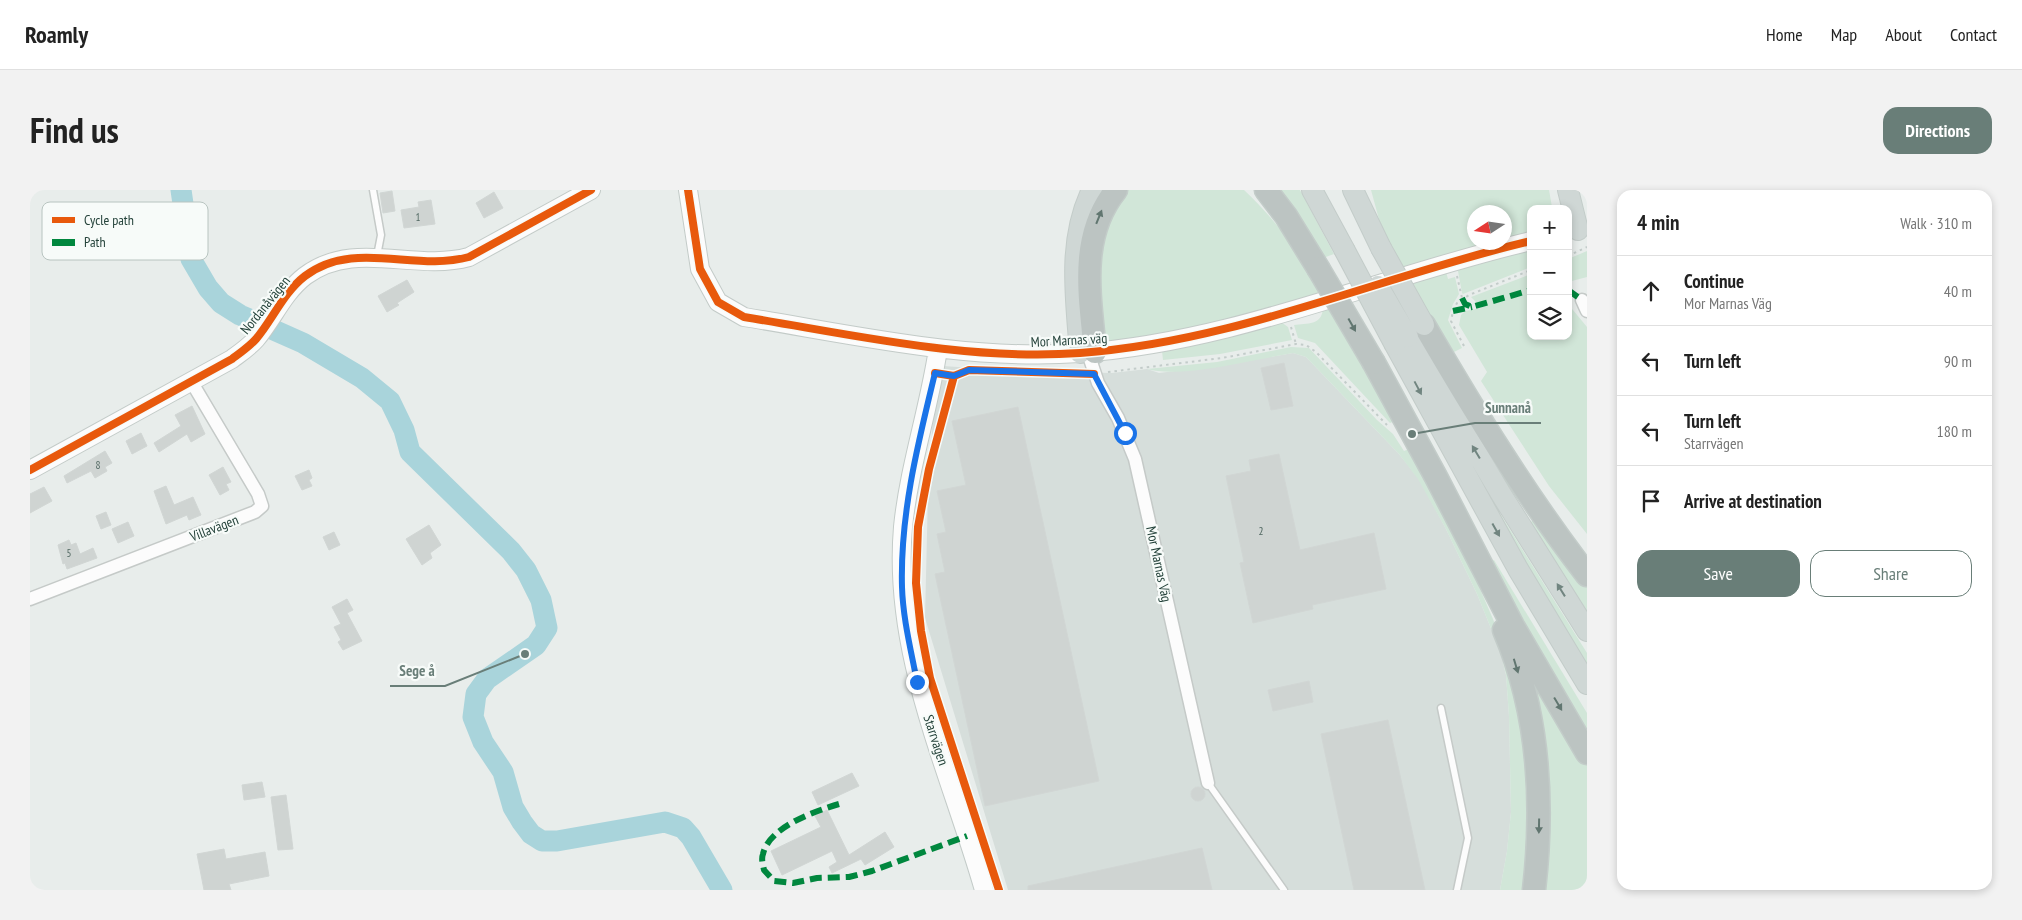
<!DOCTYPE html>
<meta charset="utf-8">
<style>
body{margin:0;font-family:"PT Sans Narrow",sans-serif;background:#f2f2f2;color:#222}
.controls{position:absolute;right:15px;top:15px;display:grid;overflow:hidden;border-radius:10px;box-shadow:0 2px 8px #0003}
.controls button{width:45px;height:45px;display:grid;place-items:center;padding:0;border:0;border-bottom:1px solid #e0e0e0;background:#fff;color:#222;font:25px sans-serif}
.compass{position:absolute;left:1437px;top:15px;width:45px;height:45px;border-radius:50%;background:#fff;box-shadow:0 2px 8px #0003;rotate:258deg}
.stop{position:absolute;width:15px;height:15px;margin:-11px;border:4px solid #1a73e8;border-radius:50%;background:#fff}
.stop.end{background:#1a73e8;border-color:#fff;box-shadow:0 1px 5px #0008}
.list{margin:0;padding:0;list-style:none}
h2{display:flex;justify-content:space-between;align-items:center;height:65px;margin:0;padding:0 20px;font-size:21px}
h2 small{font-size:16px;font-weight:400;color:#767676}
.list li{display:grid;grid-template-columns:32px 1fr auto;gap:15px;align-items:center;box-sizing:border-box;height:70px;padding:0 20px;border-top:1px solid #e0e0e0}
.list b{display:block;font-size:19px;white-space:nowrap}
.list p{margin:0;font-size:16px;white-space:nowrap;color:#767676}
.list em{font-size:16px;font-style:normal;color:#767676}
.actions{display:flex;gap:10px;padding:15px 20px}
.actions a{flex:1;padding:11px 0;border:1px solid #697e78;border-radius:15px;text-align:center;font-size:18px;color:#697e78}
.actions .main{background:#697e78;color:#fff}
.icon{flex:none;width:28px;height:28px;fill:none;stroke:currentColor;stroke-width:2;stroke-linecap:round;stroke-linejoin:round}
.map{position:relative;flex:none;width:1557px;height:700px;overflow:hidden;border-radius:15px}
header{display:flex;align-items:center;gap:30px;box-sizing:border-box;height:70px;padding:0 25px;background:#fff;border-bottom:1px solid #e0e0e0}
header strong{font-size:24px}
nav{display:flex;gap:28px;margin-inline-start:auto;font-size:18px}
.intro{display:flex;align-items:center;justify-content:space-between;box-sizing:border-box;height:120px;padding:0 30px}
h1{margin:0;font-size:35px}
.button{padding:12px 22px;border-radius:15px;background:#697e78;color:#fff;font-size:18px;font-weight:700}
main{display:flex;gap:30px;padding:0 30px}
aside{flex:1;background:#fff;border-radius:15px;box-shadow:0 2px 8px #0003}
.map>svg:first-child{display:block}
.built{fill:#d6dedb}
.green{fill:#d1e6d8}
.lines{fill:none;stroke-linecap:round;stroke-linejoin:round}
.river{stroke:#a9d4db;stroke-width:21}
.building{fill:#cfd4d2;stroke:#d1d6d4}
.lane-casing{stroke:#c5cac8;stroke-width:9}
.street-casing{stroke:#c5cac8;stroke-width:15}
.secondary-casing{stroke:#c3cbc8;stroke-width:20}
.primary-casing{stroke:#c3ccc9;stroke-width:22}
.highway-casing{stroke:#c3ccc9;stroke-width:25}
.path{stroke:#c3ccca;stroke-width:2;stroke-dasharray:2.5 4;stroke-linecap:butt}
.lane{stroke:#fcfcfc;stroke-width:6}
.street{stroke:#fcfcfc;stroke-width:12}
.secondary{stroke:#fcfcfc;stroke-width:18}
.primary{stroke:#cfd7d5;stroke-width:20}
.highway{stroke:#bcc4c2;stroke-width:22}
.primary-bridge-casing{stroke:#c3ccc9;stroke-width:22;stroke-linecap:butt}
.highway-bridge-casing{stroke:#c3ccc9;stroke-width:25;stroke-linecap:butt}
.primary-bridge{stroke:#cfd7d5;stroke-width:20}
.highway-bridge{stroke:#bcc4c2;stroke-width:22}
.quiet{stroke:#00873e;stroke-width:6;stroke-dasharray:12 6;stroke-linecap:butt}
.cycleway-casing{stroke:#f7fbf9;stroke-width:11}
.cycleway{stroke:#e8590c;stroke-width:8}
.oneway{fill:#617670}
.oneway2{fill:#718580}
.route{stroke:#1a73e8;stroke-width:6}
.labels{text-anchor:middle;stroke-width:4.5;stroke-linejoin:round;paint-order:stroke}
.number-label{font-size:11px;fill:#506761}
.street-label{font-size:14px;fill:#24423a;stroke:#f7fbf9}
.key{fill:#f7fbf9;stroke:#b8c4c0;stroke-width:1}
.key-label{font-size:14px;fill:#24423a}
.leader{fill:none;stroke:#697e78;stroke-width:2}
.callout-dot{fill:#697e78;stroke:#f7fbf9;stroke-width:2}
.callout-label{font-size:15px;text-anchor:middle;font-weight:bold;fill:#697e78;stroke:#f7fbf9;stroke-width:4.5;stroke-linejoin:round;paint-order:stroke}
</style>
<header>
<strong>Roamly</strong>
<nav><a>Home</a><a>Map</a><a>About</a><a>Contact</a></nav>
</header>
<div class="intro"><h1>Find us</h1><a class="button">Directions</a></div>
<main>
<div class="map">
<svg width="1557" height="700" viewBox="0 0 1557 700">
<rect width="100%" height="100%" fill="#e8edeb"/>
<!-- built -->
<path class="built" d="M1263 163 1276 167 1369 264 1389 289 1416 339 1447 404 1471 463 1476 485 1479 526 1481 622 1477 661 1470 700H978L895 428 898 303 906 181 913 176 987 181 1082 183 1117 179 1129 183 1193 175Z"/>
<!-- green -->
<path class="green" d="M1093 0H1214C1246 30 1272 66 1295 103L1193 134 1082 153 1073 145 1065 56Z
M1243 0H1270L1304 64 1293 68Z
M1341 0H1519L1522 17 1521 19H1501V42L1475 49 1474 22H1444V52L1461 53 1371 79 1353 44Z
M1501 60V77L1433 104 1432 103 1428 81 1430 78Z
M1557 61V87L1538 92V69Z
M1416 82 1418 89 1425 87 1429 104 1423 114 1418 130 1432 158 1424 162 1379 93Z
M1501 84V146H1538V114L1557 137V344L1519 296 1451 191 1457 182 1429 135 1431 125 1435 121 1452 118 1441 107Z
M1301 115 1365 231 1360 233 1285 153 1268 148 1264 135C1277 133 1292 136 1293 118Z
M1251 132 1258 137 1262 150 1190 164 1133 170 1132 161Z
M1261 157 1279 158 1347 230 1363 244 1374 261 1379 259 1444 385 1463 429 1477 468 1499 569 1497 700H1470L1477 661 1481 622 1479 526 1476 485 1471 463 1447 404 1416 339 1388 289 1369 264 1276 167 1263 163C1226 169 1150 189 1117 179L1187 172Z
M1459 306 1557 463V485Z
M1504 330 1557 397V428L1497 334Z
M1464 370 1557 523V553L1458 373Z
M1494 482 1506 489 1557 572V700H1509Z"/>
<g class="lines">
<!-- river -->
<path class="river" d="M151 0 161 69 178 98 191 113 210 125 273 153 332 188 360 211 374 240 380 262 481 361 496 380 511 410 517 438 506 455 457 489 446 504 443 527 453 552 473 582 483 617 492 632 501 644 512 651H527L635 632 653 638 661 647 692 700"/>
</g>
<!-- building -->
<path class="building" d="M362 1 365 21 353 23 350 3Z
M464 2 473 18 454 28 446 13Z
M401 10 405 34 374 38 371 20 389 17 388 12Z
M377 90 384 102 367 113 369 115 357 122 348 106Z
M1254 173 1263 216 1241 220 1231 178Z
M162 216 175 244 161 252 157 244 129 262 124 253 151 236 145 225Z
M988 217 1069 591 955 616 905 384 915 382 907 344 916 342 907 301 936 295 922 231Z
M111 243 117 256 102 264 96 251Z
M75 261 82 273 75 277 77 281 65 288 61 281 37 293 34 286Z
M1249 264 1270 360 1344 343 1356 399 1282 415 1283 419 1223 433 1210 373 1214 372 1196 286 1221 281 1219 270Z
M193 277 201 292 196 294 199 300 190 305 179 285Z
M279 280 282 288 279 290 282 296 272 300 265 286Z
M136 296 144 315 163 307 171 325 159 330 157 325 136 334 124 301Z
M14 297 22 311 0 323V304Z
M76 322 81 335 71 339 66 326Z
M98 332 104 346 88 353 82 339Z
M399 335 411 355 400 363 402 368 392 375 376 349Z
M304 342 310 355 299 360 293 347Z
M39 350 41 355 46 353 50 364 63 358 67 368 37 379 35 373 33 374 28 355Z
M317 409 323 420 317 423 332 451 313 460 308 452 311 450 304 437 311 434 302 417Z
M1279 491 1283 512 1243 521 1238 500Z
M1358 530 1395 700H1324L1291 544Z
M822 583 829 596 788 615 782 602Z
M232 592 235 607 214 610 212 595Z
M1161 604a7 7 0 1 1 14 0a7 7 0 1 1-14 0Z
M256 605 263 659 248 660 241 607Z
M797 620 819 665 855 642 864 657 835 675 831 669 802 683 799 677 807 672 802 661 752 685 741 661 791 637 785 626Z
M1172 658 1182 700H998V696Z
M194 659 196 669 235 662 239 686 199 694 201 700H174L167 664Z"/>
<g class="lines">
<defs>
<path id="lane" d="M343 0 351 45 347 66
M1411 518 1438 648 1427 700
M1178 593 1254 700"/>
<path id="street" d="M1552 110 1557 121
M1058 163 1068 193 1088 228 1105 269 1178 593
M0 409 225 322 232 316 228 304 161 191"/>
<path id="secondary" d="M658 0 670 79 688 112 714 127C825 145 937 171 1050 163 1206 152 1351 86 1501 51
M908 159C899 219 879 277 873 337 862 464 920 581 954 700
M0 280 202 169C210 163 219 157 226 149 243 129 253 103 275 86 324 49 384 82 439 67L561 0"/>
<path id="primary" d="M1282 0 1314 59
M1323 0 1351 58
M1538 0 1548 40
M1378 147 1471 304 1557 441
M1365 155 1488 379 1557 494
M1050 163C1046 109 1037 51 1062 0"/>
<path id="highway" d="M1236 0 1256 26 1288 78
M1394 135C1444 221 1496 306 1557 385
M1065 162C1060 107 1048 47 1086 0
M1344 173 1406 287 1483 436 1557 563
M1474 440C1509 522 1514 613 1504 700"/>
</defs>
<!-- lane casing -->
<use href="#lane" class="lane-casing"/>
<!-- street casing -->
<use href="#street" class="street-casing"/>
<!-- secondary casing -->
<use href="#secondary" class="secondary-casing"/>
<!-- primary casing -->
<use href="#primary" class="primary-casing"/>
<!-- highway casing -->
<use href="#highway" class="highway-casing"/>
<!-- path -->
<path class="path" d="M1538 66 1557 57
M1427 86 1432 108
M1261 137 1266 154
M1434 156 1421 131 1423 121 1427 113 1439 105 1501 80
M1078 182 1192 168 1266 154 1276 155 1286 162 1357 235"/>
<!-- lane -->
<use href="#lane" class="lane"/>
<!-- street -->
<use href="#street" class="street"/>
<!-- secondary -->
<use href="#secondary" class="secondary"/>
<!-- primary -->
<use href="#primary" class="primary"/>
<!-- highway -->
<use href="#highway" class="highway"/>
<defs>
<path id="primary-bridge" d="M1351 58 1394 135
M1314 59 1365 155
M1348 96 1378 147"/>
<path id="highway-bridge" d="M1288 78 1344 173"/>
</defs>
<!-- primary-bridge casing -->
<use href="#primary-bridge" class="primary-bridge-casing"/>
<!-- highway-bridge casing -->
<use href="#highway-bridge" class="highway-bridge-casing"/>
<!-- primary-bridge -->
<use href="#primary-bridge" class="primary-bridge"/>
<!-- highway-bridge -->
<use href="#highway-bridge" class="highway-bridge"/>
<!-- quiet -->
<path class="quiet" d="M1538 100 1552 110
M1432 108 1435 114 1442 117 1501 100
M1423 121 1442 117
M809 614C785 621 739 637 733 664 731 669 733 675 734 680L744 691 763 693 787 688 819 687 842 681 937 646"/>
<defs>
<path id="cycleway" d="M658 0 670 79 688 112 714 127C825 145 937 171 1050 163 1206 152 1351 86 1501 51
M905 183 924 186 939 180 1064 184
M924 186 899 279 888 337 886 393 891 441 900 488 969 700
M0 280 202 169C210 163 219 157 226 149 243 129 253 103 275 86 324 49 384 82 439 67L561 0"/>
</defs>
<!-- cycleway casing -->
<use href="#cycleway" class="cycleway-casing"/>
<!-- cycleway -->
<use href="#cycleway" class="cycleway"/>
</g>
<!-- one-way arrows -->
<defs><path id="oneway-solid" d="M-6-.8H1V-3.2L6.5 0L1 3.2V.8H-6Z" transform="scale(1.25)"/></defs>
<g class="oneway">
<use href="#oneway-solid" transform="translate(1069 27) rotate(-68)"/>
<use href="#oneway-solid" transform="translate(1322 135) rotate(61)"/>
<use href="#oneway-solid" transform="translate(1486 476) rotate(73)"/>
<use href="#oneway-solid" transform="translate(1528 514) rotate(59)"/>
<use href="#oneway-solid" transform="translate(1509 636) rotate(91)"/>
</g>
<g class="oneway2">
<use href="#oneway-solid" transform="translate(1388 198) rotate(62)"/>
<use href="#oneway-solid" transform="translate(1446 262) rotate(-121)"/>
<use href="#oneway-solid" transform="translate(1466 340) rotate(61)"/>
<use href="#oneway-solid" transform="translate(1531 400) rotate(-122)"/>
</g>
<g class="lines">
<!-- route -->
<path class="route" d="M887 492C881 460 873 429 872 397 870 324 888 253 905 183L924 186 939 180 1064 184 1095 243"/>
</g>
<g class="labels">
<!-- number labels -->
<g class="number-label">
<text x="388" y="31">1</text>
<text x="68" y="279">8</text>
<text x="1231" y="345">2</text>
<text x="39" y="367">5</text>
</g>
<!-- street labels -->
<g class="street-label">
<text transform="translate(235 115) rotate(-51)" y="5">Nordanåvägen</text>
<text transform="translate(1039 150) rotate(-3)" y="5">Mor Marnas väg</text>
<text transform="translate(184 338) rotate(-21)" y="5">Villavägen</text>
<text transform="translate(1129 374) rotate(78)" y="5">Mor Marnas Väg</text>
<text transform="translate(906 550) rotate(72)" y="5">Starrvägen</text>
</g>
</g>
<!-- legend -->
<rect x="12" y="12" width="166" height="58" rx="8" class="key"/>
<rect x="22" y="27" width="23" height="6" fill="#e8590c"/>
<rect x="22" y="49" width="23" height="7" fill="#00873e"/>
<g class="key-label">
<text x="54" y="35">Cycle path</text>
<text x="54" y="57">Path</text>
</g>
<!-- callouts -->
<path class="leader" d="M1382 244L1445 233H1511M495 464L415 496H360"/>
<g class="callout-dot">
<circle cx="1382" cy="244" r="5"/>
<circle cx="495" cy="464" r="5"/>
</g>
<g class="callout-label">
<text x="1478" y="223">Sunnanå</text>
<text x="387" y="486">Sege å</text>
</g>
</svg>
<div class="controls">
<button>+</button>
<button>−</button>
<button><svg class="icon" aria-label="layers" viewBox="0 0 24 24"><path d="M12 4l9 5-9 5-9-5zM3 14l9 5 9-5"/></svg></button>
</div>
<svg class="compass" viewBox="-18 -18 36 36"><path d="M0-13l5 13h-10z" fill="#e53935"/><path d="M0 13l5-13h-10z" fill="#767676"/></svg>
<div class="stop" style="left:1095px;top:243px"></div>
<div class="stop end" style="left:887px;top:492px"></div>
</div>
<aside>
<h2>4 min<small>Walk · 310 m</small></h2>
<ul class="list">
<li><svg class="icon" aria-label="ahead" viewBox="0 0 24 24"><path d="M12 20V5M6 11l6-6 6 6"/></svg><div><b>Continue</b><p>Mor Marnas Väg</p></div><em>40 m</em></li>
<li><svg class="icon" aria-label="left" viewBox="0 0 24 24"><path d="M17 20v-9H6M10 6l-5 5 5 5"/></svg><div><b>Turn left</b></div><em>90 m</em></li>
<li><svg class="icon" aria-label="left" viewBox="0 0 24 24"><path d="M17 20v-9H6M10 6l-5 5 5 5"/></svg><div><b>Turn left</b><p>Starrvägen</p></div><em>180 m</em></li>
<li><svg class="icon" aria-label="arrive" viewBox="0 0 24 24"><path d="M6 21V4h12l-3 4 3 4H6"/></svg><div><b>Arrive at destination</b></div></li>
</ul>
<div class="actions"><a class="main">Save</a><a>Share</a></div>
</aside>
</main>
